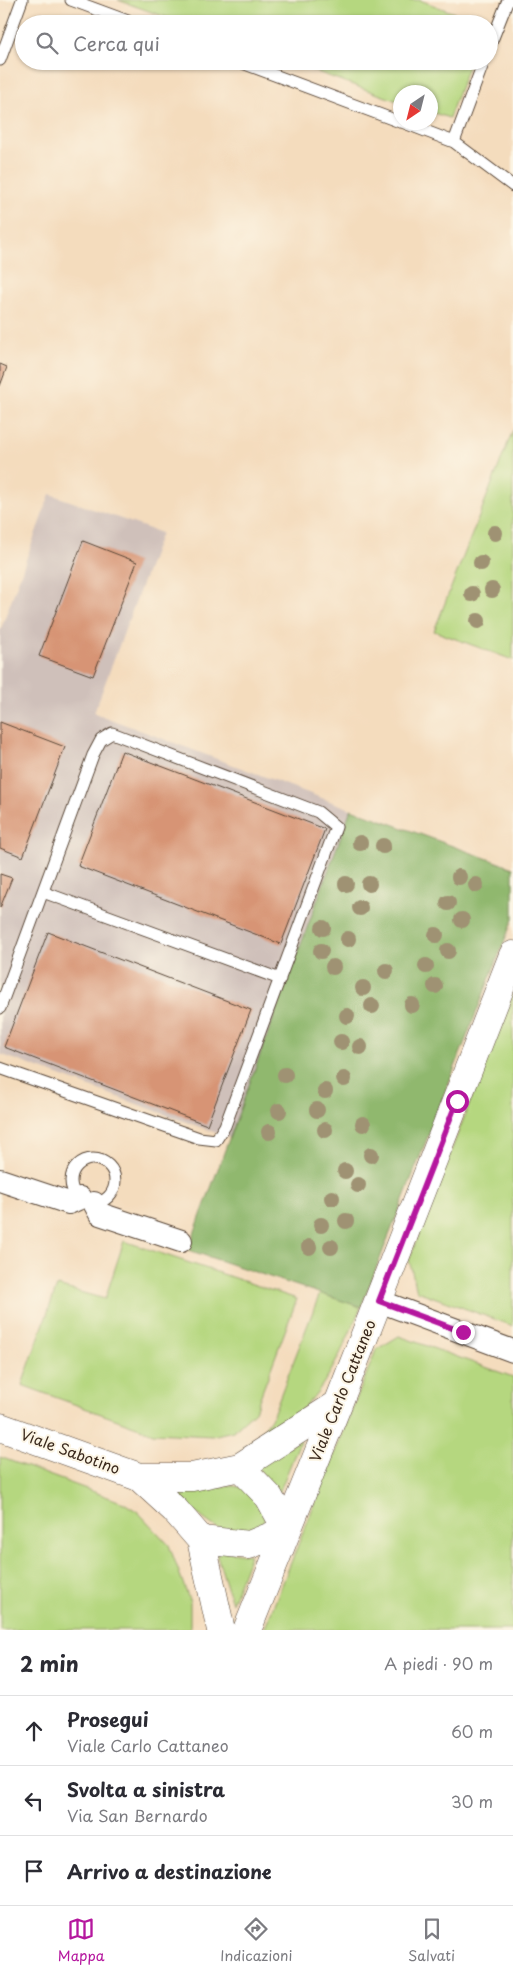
<!DOCTYPE html>
<html lang="it">
<meta charset="utf-8">
<style>
body{margin:0;font-family:"Playpen Sans",sans-serif;background:#f2f2f3;color:#2b2b33}
.compass{position:absolute;left:393px;top:85px;width:45px;height:45px;border-radius:50%;background:#fff;box-shadow:0 1px 4px #0004;rotate:215deg}
.stop{position:absolute;width:15px;height:15px;margin:-11px;border:4px solid #b5179e;border-radius:50%;background:#fff}
.stop.end{background:#b5179e;border-color:#fff;box-shadow:0 1px 5px #0008}
.list{margin:0;padding:0;list-style:none}
h2{display:flex;justify-content:space-between;align-items:center;height:65px;margin:0;padding:0 20px;font-size:21px}
h2 small{font-size:16px;font-weight:400;color:#7c7c81}
.list li{display:grid;grid-template-columns:32px 1fr auto;gap:15px;align-items:center;box-sizing:border-box;height:70px;padding:0 20px;border-top:1px solid #e1e1e2}
.list b{display:block;font-size:19px;white-space:nowrap}
.list p{margin:0;font-size:16px;white-space:nowrap;color:#7c7c81}
.list em{font-size:16px;font-style:normal;color:#7c7c81}
.icon{flex:none;width:28px;height:28px;fill:none;stroke:currentColor;stroke-width:2;stroke-linecap:round;stroke-linejoin:round}
.map{position:relative;flex:none;width:513px;height:1630px;overflow:hidden}
.search{position:absolute;background:#fff;box-shadow:0 1px 4px #0004;left:15px;right:15px;top:15px;height:55px;display:flex;align-items:center;gap:12px;box-sizing:border-box;padding:0 18px;border-radius:28px;color:#7c7c81;font-size:19px}
.sheet{height:275px;background:#fff}
nav{display:flex;justify-content:space-around;align-items:center;box-sizing:border-box;height:70px;border-top:1px solid #e1e1e2;background:#fff;font-size:14px;color:#7c7c81}
nav a{display:grid;justify-items:center;gap:2px}
nav .on{color:#b5179e}
.map>svg:first-child{display:block}
.industrial{fill:#cfc0ba}
.green{fill:#b5d77f;stroke:#78804e}
.forest{fill:#90b86e;stroke:#667146}
.building{fill:#d79475}
.lines{fill:none;stroke-linecap:round;stroke-linejoin:round}
.service-casing{stroke:#574536;stroke-width:13}
.minor-casing{stroke:#574536;stroke-width:24}
.tertiary-casing{stroke:#574536;stroke-width:29}
.service{stroke:#fff;stroke-width:11}
.minor{stroke:#fff;stroke-width:22}
.tertiary{stroke:#fff;stroke-width:28}
.tree{fill:#9f9273}
.route{stroke:#b5179e;stroke-width:6}
.labels{text-anchor:middle;stroke-width:4;stroke-linejoin:round;paint-order:stroke}
.street-label{font-size:15px;fill:#3b2a1e;stroke:#fcf5e5}
</style>
<div class="map">
<svg width="513" height="1630" viewBox="0 0 513 1630">
<rect width="100%" height="100%" fill="#fcf5e5"/>
<filter id="ink" filterUnits="userSpaceOnUse"><feTurbulence type="fractalNoise" baseFrequency=".02" numOctaves="2"/><feDisplacementMap in="SourceGraphic" scale="10" xChannelSelector="R" yChannelSelector="G"/><feConvolveMatrix kernelMatrix="1 2 1 2 8 2 1 2 1" color-interpolation-filters="sRGB"/></filter>
<filter id="wash" filterUnits="userSpaceOnUse"><feTurbulence type="fractalNoise" baseFrequency=".0096" numOctaves="4" result="noise"/><feDisplacementMap in="SourceGraphic" scale="20" xChannelSelector="R" yChannelSelector="G"/><feGaussianBlur stdDeviation="1.12" result="paint"/><feColorMatrix in="noise" values="0 0 0 0 0 0 0 0 0 0 0 0 0 0 0 0 0 1.4 0 .05"/><feComposite in="paint" operator="in"/></filter>
<g filter="url(#wash)">
<rect width="100%" height="100%" fill="#f4dcbd"/>
<!-- industrial -->
<path class="industrial" d="M50 494 161 533 94 713 351 809 230 1138 0 1054V631Z"/>
<!-- green -->
<path class="green" d="M118 0H420L483 24H185Z
M287 61H470L449 118 431 112 430 92H400V102Z
M513 430V660L434 631Z
M513 991V1326L417 1291 409 1260Z
M124 1241 297 1299 255 1411 233 1431 212 1436 153 1433 22 1385 57 1286 105 1299Z
M320 1293 361 1307C345 1343 329 1386 298 1413 282 1427 261 1437 242 1448L260 1434 272 1417Z
M399 1336 513 1377V1630H264L376 1350Z
M301 1439 279 1493 255 1465Z
M0 1457 124 1503 138 1512 169 1545 190 1602V1630H0Z
M233 1486 246 1488 266 1513C264 1533 241 1539 224 1532 209 1525 180 1499 165 1488Z
M215 1549 250 1555 232 1603Z"/>
<!-- forest -->
<path class="forest" d="M351 809 513 868V919L361 1307 188 1250Z"/>
<g id="blocks">
<!-- building -->
<path class="building" d="M0 364 7 367 0 386Z
M83 541 137 562 93 676 39 656Z
M0 722 65 747 23 857 0 848Z
M122 751 325 829 281 944 78 866Z
M0 874 12 878 0 908Z
M48 932 251 1010 207 1125 4 1047Z"/>
</g>
</g>
<g filter="url(#ink)">
<use href="#blocks" fill-opacity="0" stroke="#574536" stroke-width="1"/>
<g class="lines">
<defs>
<path id="service" d="M71 0 136 24
M489 48 508 0
M0 60 22 0
M237 61 400 122
M402 122 454 142 513 186
M454 142 484 61
M43 892 280 979
M0 1008 93 755 101 740 112 733 318 812 336 827 225 1126 216 1140 199 1138 0 1068
M71 1181a22 22 0 1 1 44 0a22 22 0 1 1-44 0Z"/>
<path id="minor" d="M0 1180 69 1203 80 1198
M94 1203 100 1214 181 1241
M379 1301 513 1351"/>
<path id="tertiary" d="M0 1427 139 1477H192L240 1467 338 1404
M240 1467 269 1497 287 1530
M139 1477 175 1510 201 1540 221 1630
M201 1540 249 1545 287 1530
M247 1630 338 1404 513 955"/>
</defs>
<!-- service casing -->
<use href="#service" class="service-casing"/>
<!-- minor casing -->
<use href="#minor" class="minor-casing"/>
<!-- tertiary casing -->
<use href="#tertiary" class="tertiary-casing"/>
<!-- service -->
<use href="#service" class="service"/>
<!-- minor -->
<use href="#minor" class="minor"/>
<!-- tertiary -->
<use href="#tertiary" class="tertiary"/>
</g>
<!-- trees -->
<g class="tree">
<circle cx="495" cy="533" r="8"/>
<circle cx="481" cy="563" r="8"/>
<circle cx="492" cy="590" r="8"/>
<circle cx="472" cy="594" r="8"/>
<circle cx="478" cy="621" r="8"/>
<circle cx="360" cy="843" r="8"/>
<circle cx="383" cy="846" r="8"/>
<circle cx="459" cy="877" r="8"/>
<circle cx="346" cy="884" r="8"/>
<circle cx="369" cy="884" r="8"/>
<circle cx="476" cy="885" r="8"/>
<circle cx="448" cy="903" r="8"/>
<circle cx="360" cy="908" r="8"/>
<circle cx="462" cy="920" r="8"/>
<circle cx="323" cy="928" r="8"/>
<circle cx="436" cy="935" r="8"/>
<circle cx="348" cy="939" r="8"/>
<circle cx="321" cy="951" r="8"/>
<circle cx="448" cy="951" r="8"/>
<circle cx="426" cy="966" r="8"/>
<circle cx="333" cy="967" r="8"/>
<circle cx="386" cy="971" r="8"/>
<circle cx="435" cy="986" r="8"/>
<circle cx="363" cy="988" r="8"/>
<circle cx="412" cy="1005" r="8"/>
<circle cx="372" cy="1006" r="8"/>
<circle cx="347" cy="1016" r="8"/>
<circle cx="341" cy="1042" r="8"/>
<circle cx="360" cy="1047" r="8"/>
<circle cx="285" cy="1075" r="8"/>
<circle cx="344" cy="1079" r="8"/>
<circle cx="325" cy="1091" r="8"/>
<circle cx="317" cy="1110" r="8"/>
<circle cx="279" cy="1111" r="8"/>
<circle cx="363" cy="1124" r="8"/>
<circle cx="325" cy="1130" r="8"/>
<circle cx="269" cy="1132" r="8"/>
<circle cx="371" cy="1155" r="8"/>
<circle cx="345" cy="1171" r="8"/>
<circle cx="358" cy="1185" r="8"/>
<circle cx="332" cy="1198" r="8"/>
<circle cx="346" cy="1221" r="8"/>
<circle cx="321" cy="1225" r="8"/>
<circle cx="309" cy="1247" r="8"/>
<circle cx="331" cy="1247" r="8"/>
</g>
</g>
<g class="lines" filter="url(#ink)">
<!-- route -->
<path class="route" d="M457 1101 379 1301 463 1332"/>
</g>
<g class="labels">
<!-- street labels -->
<g class="street-label">
<text transform="translate(343 1391) rotate(-68)" y="5">Viale Carlo Cattaneo</text>
<text transform="translate(70 1452) rotate(20)" y="5">Viale Sabotino</text>
</g>
</g>
</svg>
<svg class="compass" viewBox="-18 -18 36 36"><path d="M0-13l5 13h-10z" fill="#e53935"/><path d="M0 13l5-13h-10z" fill="#7c7c81"/></svg>
<div class="stop" style="left:457px;top:1101px"></div>
<div class="stop end" style="left:463px;top:1332px"></div>
<div class="search"><svg class="icon" aria-label="search" viewBox="0 0 24 24"><circle cx="10" cy="10" r="6"/><path d="M15 15l6 6"/></svg>Cerca qui</div>
</div>
<section class="sheet">
<h2>2 min<small>A piedi · 90 m</small></h2>
<ul class="list">
<li><svg class="icon" aria-label="ahead" viewBox="0 0 24 24"><path d="M12 20V5M6 11l6-6 6 6"/></svg><div><b>Prosegui</b><p>Viale Carlo Cattaneo</p></div><em>60 m</em></li>
<li><svg class="icon" aria-label="left" viewBox="0 0 24 24"><path d="M17 20v-9H6M10 6l-5 5 5 5"/></svg><div><b>Svolta a sinistra</b><p>Via San Bernardo</p></div><em>30 m</em></li>
<li><svg class="icon" aria-label="arrive" viewBox="0 0 24 24"><path d="M6 21V4h12l-3 4 3 4H6"/></svg><div><b>Arrivo a destinazione</b></div></li>
</ul>
</section>
<nav>
<a class="on"><svg class="icon" aria-label="map" viewBox="0 0 24 24"><path d="M3 6l6-2 6 2 6-2v14l-6 2-6-2-6 2zM9 4v14M15 6v14"/></svg>Mappa</a>
<a><svg class="icon" aria-label="directions" viewBox="0 0 24 24"><path d="M12 3l9 9-9 9-9-9zM9 14v-3h6M13 9l2 2-2 2"/></svg>Indicazioni</a>
<a><svg class="icon" aria-label="saved" viewBox="0 0 24 24"><path d="M7 4h10v16l-5-4-5 4z"/></svg>Salvati</a>
</nav>
